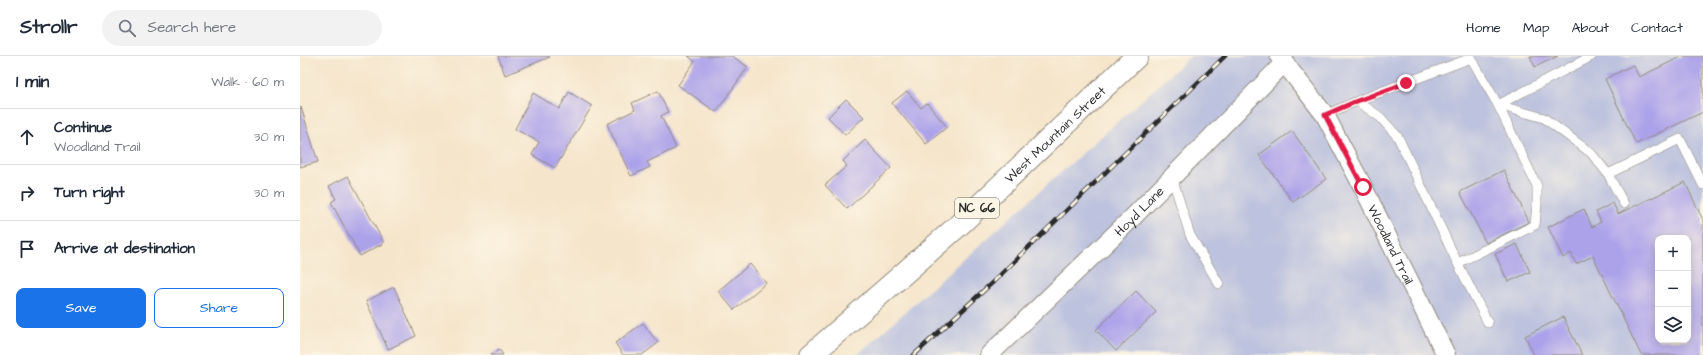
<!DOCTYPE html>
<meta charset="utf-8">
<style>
body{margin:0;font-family:"Architects Daughter",sans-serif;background:#f2f2f3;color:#1f2937}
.controls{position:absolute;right:12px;bottom:12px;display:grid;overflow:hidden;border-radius:8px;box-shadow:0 2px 10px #0003}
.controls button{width:36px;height:36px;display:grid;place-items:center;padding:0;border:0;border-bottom:1px solid #e0e1e3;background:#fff;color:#1f2937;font:20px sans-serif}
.stop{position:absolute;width:12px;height:12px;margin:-9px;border:3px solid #e11d48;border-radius:50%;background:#fff}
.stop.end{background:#e11d48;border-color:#fff;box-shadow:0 1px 4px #0008}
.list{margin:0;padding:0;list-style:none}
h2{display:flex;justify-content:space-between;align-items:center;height:52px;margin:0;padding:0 16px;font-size:17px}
h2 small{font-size:13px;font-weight:400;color:#747a83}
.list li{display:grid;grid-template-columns:26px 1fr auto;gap:12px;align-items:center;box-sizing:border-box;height:56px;padding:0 16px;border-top:1px solid #e0e1e3}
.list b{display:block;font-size:15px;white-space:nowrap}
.list p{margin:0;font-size:13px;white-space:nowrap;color:#747a83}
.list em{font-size:13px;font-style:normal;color:#747a83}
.actions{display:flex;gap:8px;padding:12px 16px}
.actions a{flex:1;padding:9px 0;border:1px solid #1a73e8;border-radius:8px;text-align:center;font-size:14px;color:#1a73e8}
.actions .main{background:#1a73e8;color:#fff}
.icon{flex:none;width:22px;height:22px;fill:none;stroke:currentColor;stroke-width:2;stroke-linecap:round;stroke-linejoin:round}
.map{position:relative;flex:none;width:1403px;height:299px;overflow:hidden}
header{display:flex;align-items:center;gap:24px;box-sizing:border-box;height:56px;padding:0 20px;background:#fff;border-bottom:1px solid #e0e1e3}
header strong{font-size:19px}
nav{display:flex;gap:22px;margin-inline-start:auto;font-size:14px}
.search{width:280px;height:36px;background:#f2f2f3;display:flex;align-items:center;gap:10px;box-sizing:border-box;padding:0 14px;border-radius:22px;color:#747a83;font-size:15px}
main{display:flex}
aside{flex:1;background:#fff}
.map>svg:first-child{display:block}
.industrial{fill:#bdc3de;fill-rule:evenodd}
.building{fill:#aca2ea;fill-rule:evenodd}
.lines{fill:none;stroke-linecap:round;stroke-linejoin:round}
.lane-casing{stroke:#90887b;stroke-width:10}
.street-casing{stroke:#90887b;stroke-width:20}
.primary-casing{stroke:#90887b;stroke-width:24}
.lane{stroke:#fff;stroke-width:9}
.street{stroke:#fff;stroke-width:18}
.primary{stroke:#fff;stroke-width:22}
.rail-casing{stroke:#2b2b2b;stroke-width:4.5}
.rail{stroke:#fcf5e5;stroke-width:3;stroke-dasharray:9;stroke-linecap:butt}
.route{stroke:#e11d48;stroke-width:5}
.labels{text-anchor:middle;stroke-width:3.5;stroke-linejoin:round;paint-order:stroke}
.shield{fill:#fcf5e5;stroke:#6a6863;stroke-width:1}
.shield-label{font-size:12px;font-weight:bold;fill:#2b2b2b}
.street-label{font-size:13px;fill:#2b2b2b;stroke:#fcf5e5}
</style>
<header>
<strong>Strollr</strong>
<div class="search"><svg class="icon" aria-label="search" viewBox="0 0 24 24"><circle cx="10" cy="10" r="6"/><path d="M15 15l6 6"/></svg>Search here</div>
<nav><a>Home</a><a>Map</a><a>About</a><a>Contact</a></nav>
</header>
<main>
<aside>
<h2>1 min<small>Walk · 60 m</small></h2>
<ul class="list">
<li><svg class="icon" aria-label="ahead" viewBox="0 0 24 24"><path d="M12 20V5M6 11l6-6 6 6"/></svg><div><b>Continue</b><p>Woodland Trail</p></div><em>30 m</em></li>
<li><svg class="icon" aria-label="right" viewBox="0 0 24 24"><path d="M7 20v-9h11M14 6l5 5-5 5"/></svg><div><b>Turn right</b></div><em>30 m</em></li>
<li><svg class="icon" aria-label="arrive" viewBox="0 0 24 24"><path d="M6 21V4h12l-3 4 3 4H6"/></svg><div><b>Arrive at destination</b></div></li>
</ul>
<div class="actions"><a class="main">Save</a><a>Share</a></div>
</aside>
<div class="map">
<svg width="1403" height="299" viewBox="0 0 1403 299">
<rect width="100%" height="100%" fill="#fcf5e5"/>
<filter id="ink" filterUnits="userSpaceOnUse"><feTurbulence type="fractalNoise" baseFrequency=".025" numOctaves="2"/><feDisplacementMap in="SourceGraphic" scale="8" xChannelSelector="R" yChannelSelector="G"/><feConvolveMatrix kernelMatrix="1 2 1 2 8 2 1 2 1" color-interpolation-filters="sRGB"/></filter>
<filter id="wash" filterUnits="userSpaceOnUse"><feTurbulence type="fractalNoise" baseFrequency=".012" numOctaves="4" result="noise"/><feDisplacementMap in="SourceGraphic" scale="16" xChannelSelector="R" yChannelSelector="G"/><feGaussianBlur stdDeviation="0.9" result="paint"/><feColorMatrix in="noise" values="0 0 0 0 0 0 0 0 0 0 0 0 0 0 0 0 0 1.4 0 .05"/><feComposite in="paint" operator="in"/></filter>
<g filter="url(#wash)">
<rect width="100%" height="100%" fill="#f5e5cb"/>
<!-- industrial -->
<path class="industrial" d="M891 0H1403V299H557ZM1358 182H1388V284H1358Z"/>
<g id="blocks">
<!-- building -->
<path class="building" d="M198 0H249L250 1 205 19Z
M388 0H432L448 11 416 56 378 29 395 5Z
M1230 0H1258L1235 11Z
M1383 0H1403V56L1336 88 1305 23 1333 9 1339 21Z
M358 35 368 56 361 60 376 92 347 106 350 111 331 120 307 68 335 54 332 47Z
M607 35 621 52 627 47 647 71 626 88 592 47Z
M269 36 292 50 255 112 232 99 239 86 215 73 233 37 259 53Z
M546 43 564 61 545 79 528 61Z
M1 51 18 106 0 111V52Z
M992 75 1026 123 993 146 959 99Z
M565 84 591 112 547 153 525 129 547 110 543 105Z
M1204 114 1229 166 1186 187 1160 136Z
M48 120 84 187 60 200 31 146 36 143 29 130Z
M1385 126 1403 164V299H1341L1293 200 1276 208 1271 197 1263 202 1248 171 1284 153 1292 171 1301 166 1296 156 1313 147 1318 158ZM1358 182H1388V284H1358Z
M1217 188 1230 216 1208 226 1195 198Z
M450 208 466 227 434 254 418 235Z
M94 231 116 280 88 293 66 245Z
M836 235 856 256 816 295 796 274Z
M1263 261 1282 299H1234L1225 280Z
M343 267 358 287 342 299H323L315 287Z
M199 293 203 299H191Z"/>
</g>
</g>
<g filter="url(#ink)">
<use href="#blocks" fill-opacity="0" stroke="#90887b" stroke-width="1"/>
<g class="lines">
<defs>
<path id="lane" d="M1057 45 1171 2 1198 49 1237 130V148L1235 169 1158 207
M1198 49 1244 62 1291 97 1308 118 1324 148
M1198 49 1292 0
M1025 59 1057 45 1080 61 1098 81 1156 204 1188 267
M1308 118 1380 83 1403 129
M872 121 890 179 919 228"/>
<g id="street">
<path id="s1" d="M979 0 1025 59 1063 131 1146 299"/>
<path id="s2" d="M689 299 832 162 985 6"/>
</g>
<g id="primary">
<path id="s3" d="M511 299 659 169 837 0"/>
</g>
</defs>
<!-- lane casing -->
<use href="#lane" class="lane-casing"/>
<!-- street casing -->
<use href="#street" class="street-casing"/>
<!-- primary casing -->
<use href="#primary" class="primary-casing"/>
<!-- lane -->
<use href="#lane" class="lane"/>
<!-- street -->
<use href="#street" class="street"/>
<!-- primary -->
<use href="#primary" class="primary"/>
<defs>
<path id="rail" d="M614 299 694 225 925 0"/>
</defs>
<!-- rail casing -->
<use href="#rail" class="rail-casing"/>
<!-- rail -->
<use href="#rail" class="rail"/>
</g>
</g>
<g class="lines" filter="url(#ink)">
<!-- route -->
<path class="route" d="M1063 131 1025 59 1057 45 1106 27"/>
</g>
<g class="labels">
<!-- shield labels -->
<rect class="shield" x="655" y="142" width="44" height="20" rx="3"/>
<g class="shield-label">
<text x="677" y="156">NC 66</text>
</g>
<!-- street labels -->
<g class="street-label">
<text dy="5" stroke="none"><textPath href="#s3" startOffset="329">West Mountain Street</textPath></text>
<text dy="5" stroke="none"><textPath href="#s2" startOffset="208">Hoyd Lane</textPath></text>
<text dy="5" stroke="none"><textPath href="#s1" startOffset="220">Woodland Trail</textPath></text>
</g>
</g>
</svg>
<div class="controls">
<button>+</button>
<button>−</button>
<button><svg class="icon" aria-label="layers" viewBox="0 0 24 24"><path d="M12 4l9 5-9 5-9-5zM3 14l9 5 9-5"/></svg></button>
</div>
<div class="stop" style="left:1063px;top:131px"></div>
<div class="stop end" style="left:1106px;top:27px"></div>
</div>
</main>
